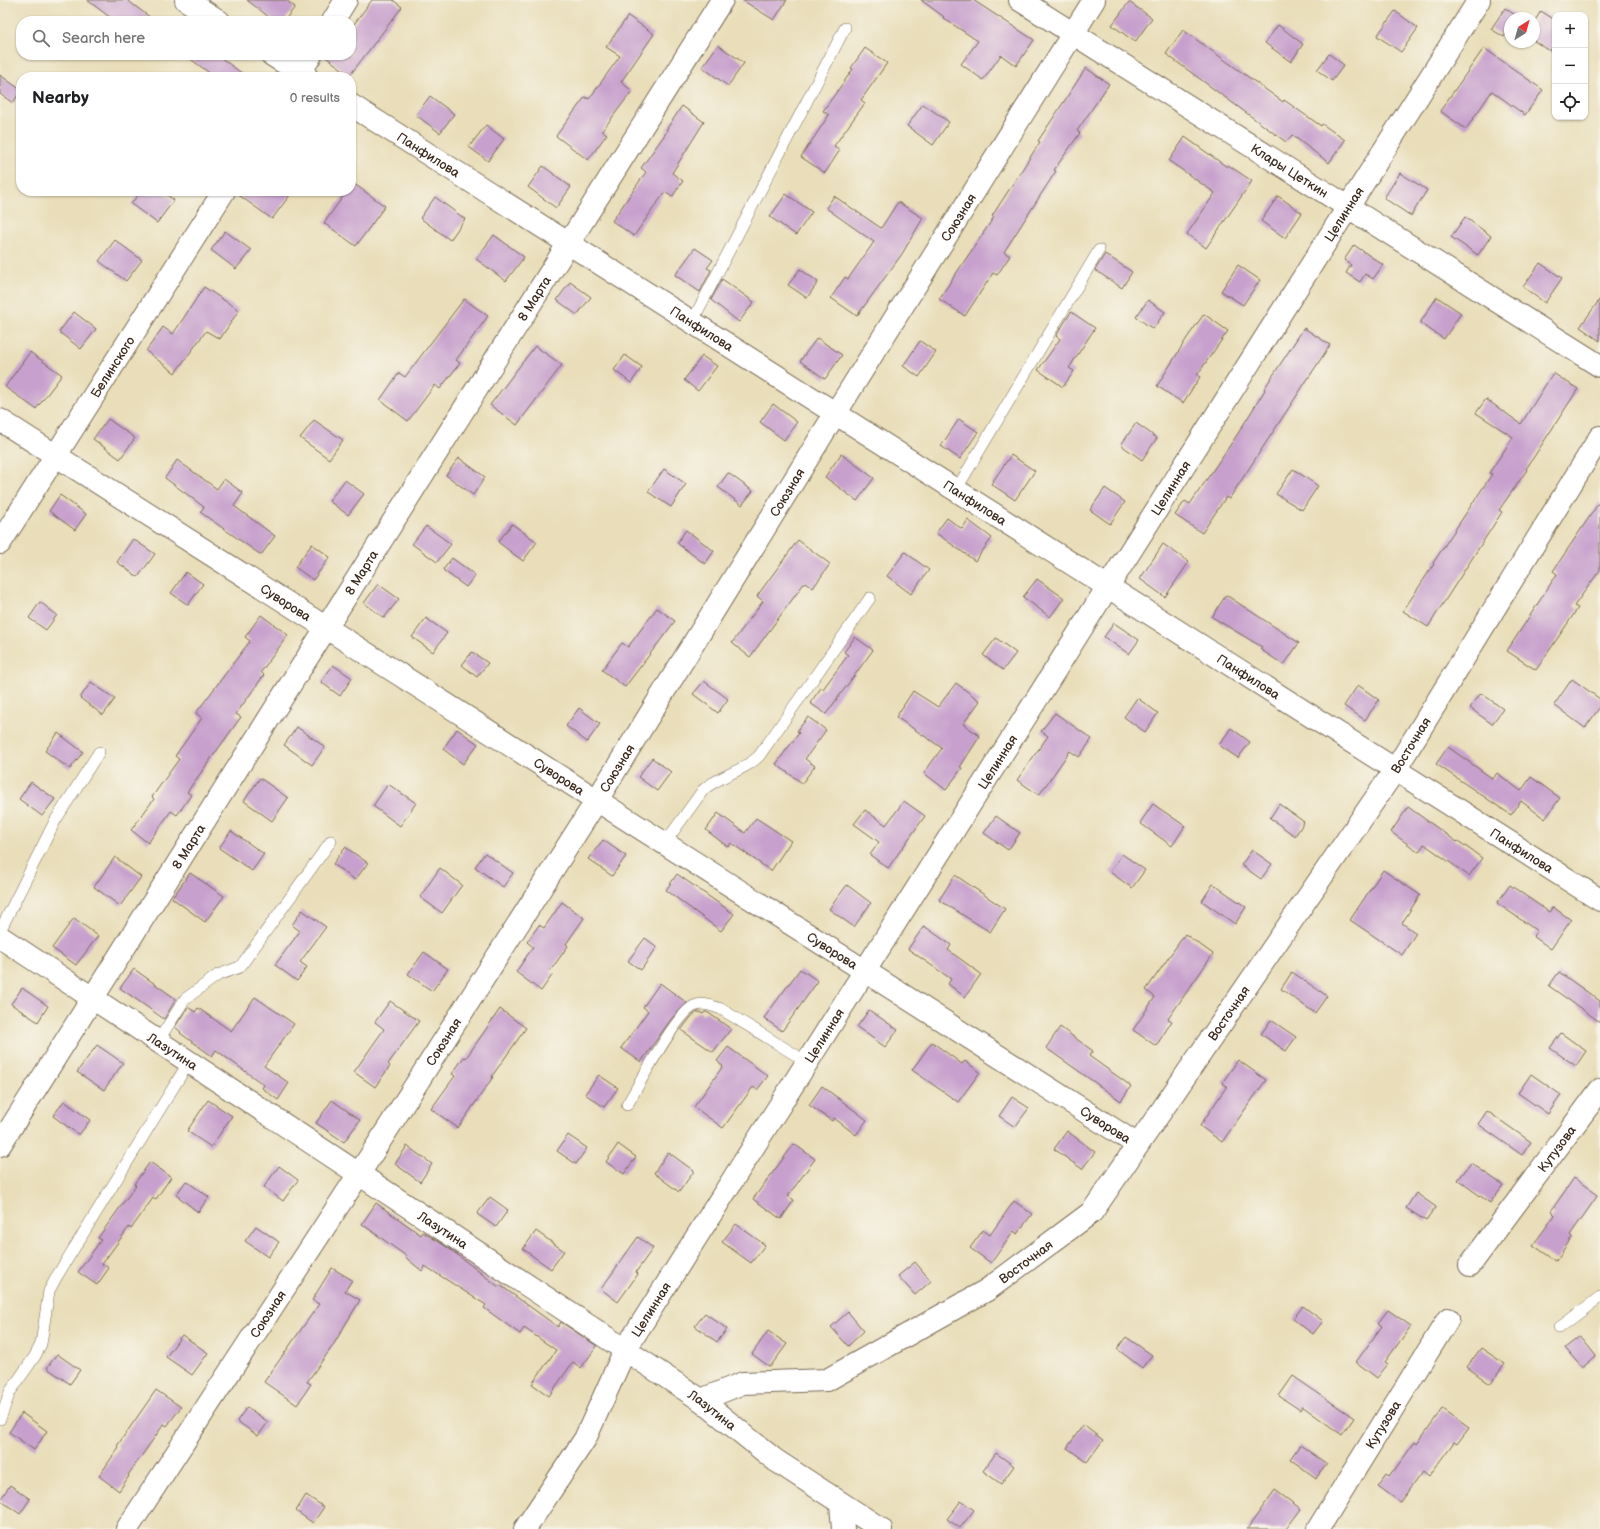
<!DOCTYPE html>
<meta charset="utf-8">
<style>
body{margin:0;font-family:"Balsamiq Sans",sans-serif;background:#f6f6f6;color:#202124}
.controls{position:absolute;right:12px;top:12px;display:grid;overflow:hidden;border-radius:8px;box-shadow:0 1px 3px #0004}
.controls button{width:36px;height:36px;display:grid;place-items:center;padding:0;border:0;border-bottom:1px solid #e0e0e0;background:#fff;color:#202124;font:20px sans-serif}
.compass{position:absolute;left:1504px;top:12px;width:36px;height:36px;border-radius:50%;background:#fff;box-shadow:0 1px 3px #0004;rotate:37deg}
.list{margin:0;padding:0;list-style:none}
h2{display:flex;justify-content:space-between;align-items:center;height:52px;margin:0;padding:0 16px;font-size:17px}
h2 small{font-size:13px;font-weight:400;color:#757577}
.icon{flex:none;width:22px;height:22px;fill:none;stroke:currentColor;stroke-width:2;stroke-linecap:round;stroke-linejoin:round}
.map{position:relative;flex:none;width:1600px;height:1529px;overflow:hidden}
.search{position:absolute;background:#fff;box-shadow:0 1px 3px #0004;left:16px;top:16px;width:340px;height:44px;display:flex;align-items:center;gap:10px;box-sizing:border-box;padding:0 14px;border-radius:16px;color:#757577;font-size:15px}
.panel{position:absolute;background:#fff;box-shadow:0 1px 3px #0004;left:16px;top:72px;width:340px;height:124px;border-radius:16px}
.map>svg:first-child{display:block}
.building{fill:#c7a0cd}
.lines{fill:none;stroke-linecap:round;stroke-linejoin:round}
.service-casing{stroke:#786954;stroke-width:12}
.minor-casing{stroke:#786954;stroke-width:24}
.tertiary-casing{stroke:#786954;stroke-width:24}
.service{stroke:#fff;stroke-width:11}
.minor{stroke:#fff;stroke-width:22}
.tertiary{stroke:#fff;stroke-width:22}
.labels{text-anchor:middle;stroke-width:4;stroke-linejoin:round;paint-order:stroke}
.street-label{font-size:13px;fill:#3b2a1e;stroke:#f7f3e8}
</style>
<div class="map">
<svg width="1600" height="1529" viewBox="0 0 1600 1529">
<rect width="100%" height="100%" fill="#f7f3e8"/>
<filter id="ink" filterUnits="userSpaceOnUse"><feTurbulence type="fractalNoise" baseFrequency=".025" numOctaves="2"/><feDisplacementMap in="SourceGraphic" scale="8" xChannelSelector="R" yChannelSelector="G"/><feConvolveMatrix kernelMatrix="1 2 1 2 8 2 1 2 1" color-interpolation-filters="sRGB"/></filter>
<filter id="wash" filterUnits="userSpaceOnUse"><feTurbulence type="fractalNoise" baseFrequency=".012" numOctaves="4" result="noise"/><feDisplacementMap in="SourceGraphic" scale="16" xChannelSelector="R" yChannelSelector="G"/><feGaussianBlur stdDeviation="0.9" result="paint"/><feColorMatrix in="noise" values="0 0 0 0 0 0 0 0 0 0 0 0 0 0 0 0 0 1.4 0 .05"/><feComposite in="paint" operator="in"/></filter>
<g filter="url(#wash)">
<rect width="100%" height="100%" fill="#e9deb9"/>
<g id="blocks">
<!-- building -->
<path class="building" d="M87 0H127L155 21H115Z
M247 0H286L295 7 284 21H274Z
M372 0H393L402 7 350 75 323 55H351V28Z
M742 0H787L774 20Z
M921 0H973L1034 40 1016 66 1001 55 983 80 961 64 978 41 943 18 944 17Z
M1129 2 1152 18 1135 42 1112 25Z
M1505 8 1518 17 1510 18V28L1504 37 1491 29Z
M1395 11 1418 28 1401 52 1377 36Z
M1541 11 1555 20V43L1550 51 1534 41V22Z
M628 16 654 34 621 82 632 91 602 131 607 134 588 160 556 136 585 97 589 99 620 56 606 47Z
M1278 25 1303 44 1291 62 1265 43Z
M1183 30 1283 102 1284 100 1321 126 1322 124 1345 140 1329 163 1292 135 1286 142 1166 54Z
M718 45 744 63 728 86 702 67Z
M865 48 887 63 861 100 865 103 834 146 840 150 825 173 801 157 829 115 823 111 853 69 851 68Z
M1484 48 1543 90 1525 115 1492 91 1466 129 1440 111Z
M1329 54 1344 65 1332 81 1317 70Z
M185 55H217L247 77H215Z
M1086 68 1109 84 1077 131 1080 133 1054 170 1056 171 1004 252 1010 256 997 275 993 273 965 316 939 299 994 217 992 216 1040 142 1038 141Z
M0 75 21 90 13 103 0 94Z
M430 96 454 114 440 133 416 115Z
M923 104 949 122 933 145 907 126Z
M682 106 704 122 672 173 683 181 672 197 665 192 634 236 612 221 646 172 641 168 668 130H666Z
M486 125 504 139 488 161 469 147Z
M1185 137 1227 167 1228 165 1252 181 1206 248 1187 234 1215 193 1169 161Z
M543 166 571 187 556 208 528 187Z
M1400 173 1427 190 1411 216 1384 198Z
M353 183 385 206 356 246 324 223 347 191H351V186Z
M141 191H161L174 200 157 223 131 204Z
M236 191H293L272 219 236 193Z
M786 194 812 212 796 235 770 217Z
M834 196 881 228 898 202 923 218 902 254 857 316 831 298 845 277 848 279 874 242 826 208Z
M1278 196 1302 213 1285 238 1261 221Z
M435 197 465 219 450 240 420 218Z
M1465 217 1491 236 1478 255 1451 237Z
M225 231 251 250 236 269 211 250Z
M494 235 524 257 506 281 476 259Z
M115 240 142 260 126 281 99 261Z
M1354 245 1383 265 1373 279 1365 274 1360 282 1346 273 1351 265 1344 260Z
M695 248 713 260 707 268 711 270 700 292 675 275Z
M1105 254 1132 272 1122 288 1095 270Z
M1540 263 1562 278 1545 303 1523 287Z
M1238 265 1260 280 1243 305 1221 291Z
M800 269 818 282 807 298 788 285Z
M722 279 754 302 739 322 711 300Z
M570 282 591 297 577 315 557 300Z
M204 287 239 310 220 339 206 331 175 373 146 351 163 327 173 334Z
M1437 297 1461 313 1444 339 1420 323Z
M464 299 488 316 456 360 460 363 440 389 435 385 408 421 380 400 399 373 405 377Z
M1600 299V341L1580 327Z
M1148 300 1165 312 1153 329 1136 317Z
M74 312 96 329 81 349 59 332Z
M1071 312 1095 328 1069 368 1074 371 1063 387 1038 370 1060 339 1056 336Z
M1204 314 1228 331 1197 375 1200 377 1183 403 1157 386 1187 338Z
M1304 328 1330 345 1229 499 1226 497 1202 533 1175 515 1185 501 1190 504 1237 435 1265 390 1264 389Z
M817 338 842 355 825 379 800 361Z
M920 341 936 352 919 377 903 366Z
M535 346 562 365 517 425 490 405Z
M30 352 62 375 36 409 5 387Z
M625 355 642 367 631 383 614 370Z
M702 356 717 366 698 391 684 380Z
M1553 373 1578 389 1526 469 1527 470 1499 510 1502 512 1428 627 1403 611 1434 564 1433 563 1492 474 1489 473 1512 439 1513 437 1476 413 1486 399 1521 424Z
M773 404 797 422 784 440 760 422Z
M108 419 135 438 120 459 93 439Z
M959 419 978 432 960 459 941 446Z
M314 420 343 440 329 459 300 438Z
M1136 423 1157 438 1142 460 1121 445Z
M841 454 874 478 857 501 825 477Z
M1011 455 1035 471 1015 500 991 484Z
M459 458 485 477 473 495 446 475Z
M177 460 217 489 224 479 243 493 234 506 275 536 261 555 200 512 204 507 165 478Z
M664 469 686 484 671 507 648 492Z
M1293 469 1318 486 1302 510 1276 494Z
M728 473 753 491 742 505 718 487Z
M345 480 364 494 348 515 329 501Z
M1105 488 1125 502 1110 524 1090 510Z
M60 495 86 514 75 530 49 511Z
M1600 501V570L1574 606 1578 608 1536 670 1507 651 1557 574 1553 571Z
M947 518 962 529 968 520 992 538 975 561 936 533Z
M512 524 537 542 523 561 498 542Z
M426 526 451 544 437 562 412 544Z
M686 530 714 551 705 564 677 543Z
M133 539 155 554 138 577 117 562Z
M798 540 830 564 813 588 805 582 750 657 732 643 763 601 757 596Z
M312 544 330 557 313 580 295 567Z
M1163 544 1189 562 1165 597 1140 579Z
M905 552 929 570 911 594 887 576Z
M452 558 475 575 466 587 443 570Z
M186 572 203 584 188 605 171 593Z
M1037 579 1064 598 1050 617 1023 597Z
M378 584 399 599 384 618 364 603Z
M1226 595 1299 643 1284 665 1260 649 1262 647 1212 617Z
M40 602 57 615 46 630 29 618Z
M657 608 675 621 625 687 602 670 622 643 628 647Z
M261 615 288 635 261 672 264 675 236 714 241 717 187 792 191 795 177 815 171 811 148 843 131 830 154 799 152 797 179 759 175 756 202 718 196 713 250 641 245 637Z
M426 618 447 633 433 652 412 637Z
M1114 623 1139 640 1129 654 1104 637Z
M855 637 873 650 826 714 810 703 821 688 823 689 848 655 844 652Z
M996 638 1016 653 1003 670 983 655Z
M472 652 488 663 477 677 462 665Z
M333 665 352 678 340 696 321 682Z
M1572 679 1600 699V707L1585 728 1554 705Z
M704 681 728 699 718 713 693 694Z
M91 682 115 699 103 715 80 698Z
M956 683 980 701 963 724 980 736 960 767 962 768 946 790 924 773 942 748 896 717 913 691 938 707Z
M1358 685 1379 700 1365 720 1344 706Z
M1481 693 1503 709 1492 724 1470 708Z
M1137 698 1158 713 1145 732 1124 717Z
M579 708 600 724 587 742 566 726Z
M1055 713 1092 739 1079 757 1070 751 1039 795 1017 780 1048 736 1041 731Z
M808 717 826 730 805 759 815 766 802 783 776 764 799 733 797 731Z
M297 727 325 747 312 765 284 745Z
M1231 728 1250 742 1238 758 1219 745Z
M457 729 478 744 463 764 443 749Z
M58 733 83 752 70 769 45 751Z
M1448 747 1493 779 1497 773 1521 791 1531 777 1560 798 1545 819 1521 801 1511 815 1436 764Z
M652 758 671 772 657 791 638 777Z
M260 778 288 798 272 821 244 801Z
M31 782 55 799 42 816 19 799Z
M388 784 416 803 400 826 373 806Z
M904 801 925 816 888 868 870 855 879 842 854 824 865 810 886 825Z
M1153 804 1185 826 1172 846 1140 823Z
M1279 804 1304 822 1295 836 1270 818Z
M1408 807 1457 842 1458 841 1482 858 1469 876 1424 844 1419 852 1391 832Z
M718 813 745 833 756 818 791 841 771 871 731 843 728 847 706 830Z
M996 816 1020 833 1008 850 984 833Z
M231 831 264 854 252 871 219 848Z
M603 840 626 856 612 876 588 859Z
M345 847 368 863 355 880 333 864Z
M1252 850 1272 864 1261 879 1241 865Z
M485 853 513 873 503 887 475 867Z
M1122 854 1145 870 1132 888 1110 872Z
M115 857 141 877 120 906 94 887Z
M440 868 462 885 442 913 420 897Z
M1383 870 1420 895 1402 923 1416 933 1402 955 1350 920Z
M190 873 224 896 205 922 172 898Z
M677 874 734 914 721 931 666 890Z
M955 875 1005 909 990 932 939 900Z
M1213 884 1246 907 1235 924 1202 901Z
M847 885 871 903 854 927 829 909Z
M1510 885 1549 912 1553 907 1571 920 1551 949 1533 936 1537 931 1497 903Z
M562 902 584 918 566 944 568 946 550 971 553 974 541 991 516 972 533 947 527 942 539 925 544 928Z
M302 910 326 927 300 962 307 967 297 981 275 965 300 931 292 925Z
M74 918 98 936 76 965 52 948Z
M924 926 951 945 948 950 981 974 965 997 948 984 951 979 908 949Z
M1185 934 1213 954 1168 1019 1172 1021 1156 1046 1133 1030 1155 997 1146 990Z
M645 938 657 947 641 970 628 961Z
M424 952 448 969 432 991 408 974Z
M134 969 176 999 164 1019 120 988Z
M800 969 818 981 782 1031 764 1018Z
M1292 972 1327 996 1315 1013 1281 989Z
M1559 972 1600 1001V1022L1549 986Z
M660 983 687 1003 672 1018 641 1062 621 1048 648 1011 643 1007Z
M22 988 48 1006 38 1022 11 1004Z
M255 997 294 1024 264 1066 289 1083 278 1100 262 1088 264 1085 216 1050 212 1056 180 1033 181 1032 175 1027 188 1007 195 1012 198 1008 231 1031Z
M390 1001 419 1021 388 1064 390 1066 375 1087 354 1072 384 1029 375 1022Z
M500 1009 526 1028 492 1076 493 1077 458 1128 431 1109 455 1076 452 1074 464 1057 466 1058Z
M869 1010 898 1030 885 1047 857 1027Z
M697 1012H700L703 1014 705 1012H707L731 1029 713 1052 681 1030 691 1017Z
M1271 1020 1296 1037 1286 1051 1261 1034Z
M1060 1027 1093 1051 1089 1056 1131 1086 1121 1101 1046 1048Z
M1561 1033 1586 1051 1576 1066 1550 1048Z
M932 1042 962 1064 965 1061 980 1072 958 1102 912 1070Z
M97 1045 123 1063 104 1090 77 1072Z
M728 1047 768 1076 757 1090 753 1087 723 1128 694 1107 723 1066 717 1061Z
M1238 1060 1266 1080 1222 1142 1200 1126 1227 1086 1222 1083Z
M1531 1074 1561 1095 1548 1114 1518 1093Z
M599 1075 618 1088 604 1107 585 1094Z
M822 1086 867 1120 856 1135 834 1118 832 1121 809 1105Z
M1012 1097 1029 1108 1015 1127 999 1116Z
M208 1100 232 1116 211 1147 187 1131Z
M332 1100 360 1120 344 1142 316 1123Z
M64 1101 90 1120 79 1135 53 1116Z
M1487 1111 1531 1142 1522 1155 1478 1124Z
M1067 1131 1095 1152 1082 1169 1054 1149Z
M568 1135 587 1148 576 1164 557 1151Z
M618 1144 636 1157 624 1174 606 1162Z
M794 1144 815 1159 788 1196 794 1200 781 1219 753 1199Z
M407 1146 432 1164 420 1182 395 1164Z
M668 1152 694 1171 679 1192 654 1173Z
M150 1162 171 1177 156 1199 153 1198 131 1229 129 1227 102 1264 109 1268 97 1285 78 1272 101 1240 98 1238 136 1185 134 1184Z
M1471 1163 1503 1185 1490 1203 1458 1180Z
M279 1166 298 1180 283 1201 264 1187Z
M1574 1178 1598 1195 1570 1235 1572 1237 1556 1261 1533 1245 1555 1215 1551 1211Z
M186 1181 209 1197 198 1212 176 1195Z
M1416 1193 1436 1207 1426 1221 1406 1208Z
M490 1197 508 1210 496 1227 477 1214Z
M1014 1201 1032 1214 1017 1234 1014 1231 991 1263 970 1248 983 1230 990 1235Z
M376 1203 421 1235 423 1232 447 1247 499 1287 500 1285 558 1327 561 1322 597 1346 581 1368 573 1362 549 1396 532 1384 556 1350 524 1328 520 1334 484 1308 486 1305 425 1266 422 1271 405 1257 406 1256 362 1224Z
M736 1224 765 1245 751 1263 722 1242Z
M256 1226 279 1242 268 1257 245 1241Z
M536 1231 564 1251 551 1269 523 1249Z
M638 1237 653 1248 636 1272 638 1274 618 1302 601 1289Z
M915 1262 931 1281 915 1295 898 1276Z
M332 1268 352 1280 345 1291 360 1300 332 1347 307 1382 311 1384 297 1405 264 1382 319 1304 312 1300Z
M1303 1306 1323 1321 1313 1334 1293 1319Z
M1388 1310 1411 1326 1385 1362 1388 1364 1377 1378 1356 1362 1382 1326 1378 1323Z
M848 1312 864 1331 848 1346 831 1327Z
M705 1313 727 1329 717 1342 695 1326Z
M768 1331 787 1344 770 1367 752 1354Z
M182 1335 208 1353 192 1375 166 1357Z
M1580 1336 1596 1356 1582 1368 1565 1348Z
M1126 1337 1152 1355 1142 1368 1117 1349Z
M1481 1348 1505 1364 1490 1384 1467 1367Z
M57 1354 80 1370 70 1384 47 1368Z
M1293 1376 1354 1418 1342 1435 1302 1406 1300 1410 1279 1396Z
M156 1390 181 1407 167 1426 164 1424 128 1475 129 1476 119 1491 99 1476 119 1447 117 1446Z
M247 1407 268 1422 258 1436 237 1421Z
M1442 1409 1469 1428 1457 1444 1454 1442 1428 1477 1422 1472 1400 1502 1378 1486 1387 1474 1390 1476 1415 1442 1417 1444Z
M22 1413 47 1431 34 1450 9 1432Z
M1083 1425 1103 1440 1087 1462 1067 1448Z
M1300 1445 1327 1464 1316 1478 1290 1459Z
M996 1453 1014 1466 1001 1484 983 1471Z
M10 1485 30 1499 20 1514 0 1500Z
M1275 1490 1301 1509 1286 1529H1247Z
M306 1495 324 1507 313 1523 296 1511Z
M961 1501 974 1510 960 1528 947 1519Z"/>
</g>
</g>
<g filter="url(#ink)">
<use href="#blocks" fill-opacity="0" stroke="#786954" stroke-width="1"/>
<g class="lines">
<defs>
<path id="service" d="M692 322 845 28
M956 490 1099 250
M665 843 703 790C720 775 743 772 759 756L870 598
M0 931 55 821 99 752
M158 1041 185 999 218 975 240 967 331 841
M627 1105C639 1085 676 1014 694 1006 703 1002 713 1006 721 1009L807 1062
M1559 1328 1600 1297
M0 1419 10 1392 35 1356 41 1344 49 1291 57 1276 189 1062"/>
<g id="minor">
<path id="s1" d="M1020 0 1600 366"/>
<path d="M333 21 346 0"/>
<path d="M297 77 311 55"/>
<path id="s2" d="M0 420 1138 1145"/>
<path id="s3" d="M0 543 224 191"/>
<path id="s4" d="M0 937 701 1400 775 1460 881 1529"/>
<path id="s5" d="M0 1145 722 0"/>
<path id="s6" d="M1470 1265 1600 1090"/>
<path id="s7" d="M701 1400 743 1383 827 1380 987 1290 1092 1212 1395 770 1600 437"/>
<path d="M841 1504 843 1529"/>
<path id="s8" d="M127 1529 359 1174 597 800 835 414 1094 0"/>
<path id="s9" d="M525 1529 585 1439 625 1350 1479 0"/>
<path id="s10" d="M1318 1529 1448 1319"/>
</g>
<g id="tertiary">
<path d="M186 0 219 21"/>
<path d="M272 55 307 77"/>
<path id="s11" d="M351 105 1600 900"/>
</g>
</defs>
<!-- service casing -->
<use href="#service" class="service-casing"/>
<!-- minor casing -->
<use href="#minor" class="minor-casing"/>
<!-- tertiary casing -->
<use href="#tertiary" class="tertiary-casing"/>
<!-- service -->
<use href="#service" class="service"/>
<!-- minor -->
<use href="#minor" class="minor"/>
<!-- tertiary -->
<use href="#tertiary" class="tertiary"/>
</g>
</g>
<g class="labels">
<!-- street labels -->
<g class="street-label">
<text dy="5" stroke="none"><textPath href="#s11" startOffset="92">Панфилова</textPath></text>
<text dy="5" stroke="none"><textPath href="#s1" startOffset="319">Клары Цеткин</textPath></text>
<text dy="5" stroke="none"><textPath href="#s9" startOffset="1550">Целинная</textPath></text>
<text dy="5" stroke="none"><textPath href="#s8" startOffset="1553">Союзная</textPath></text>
<text dy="5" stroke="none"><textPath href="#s5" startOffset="1001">8 Марта</textPath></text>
<text dy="5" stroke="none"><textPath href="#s11" startOffset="416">Панфилова</textPath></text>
<text dy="5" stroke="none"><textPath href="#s3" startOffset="209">Белинского</textPath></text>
<text dy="5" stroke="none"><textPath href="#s9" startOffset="1226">Целинная</textPath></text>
<text dy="5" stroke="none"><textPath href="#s8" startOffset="1229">Союзная</textPath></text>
<text dy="5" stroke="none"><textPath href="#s11" startOffset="740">Панфилова</textPath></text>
<text dy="5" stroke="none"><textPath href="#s5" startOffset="677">8 Марта</textPath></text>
<text dy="5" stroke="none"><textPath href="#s2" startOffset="339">Суворова</textPath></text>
<text dy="5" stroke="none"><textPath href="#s11" startOffset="1064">Панфилова</textPath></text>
<text dy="5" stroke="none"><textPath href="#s7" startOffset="1009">Восточная</textPath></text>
<text dy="5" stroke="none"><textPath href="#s9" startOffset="902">Целинная</textPath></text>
<text dy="5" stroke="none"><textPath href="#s8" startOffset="905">Союзная</textPath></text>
<text dy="5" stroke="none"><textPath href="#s2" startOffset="663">Суворова</textPath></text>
<text dy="5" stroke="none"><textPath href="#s5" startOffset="353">8 Марта</textPath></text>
<text dy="5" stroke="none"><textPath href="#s11" startOffset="1388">Панфилова</textPath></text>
<text dy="5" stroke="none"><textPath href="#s2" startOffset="987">Суворова</textPath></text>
<text dy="5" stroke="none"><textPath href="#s7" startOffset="685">Восточная</textPath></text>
<text dy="5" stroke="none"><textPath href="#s9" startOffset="578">Целинная</textPath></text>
<text dy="5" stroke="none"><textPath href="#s8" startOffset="581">Союзная</textPath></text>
<text dy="5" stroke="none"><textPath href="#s4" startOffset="207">Лазутина</textPath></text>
<text dy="5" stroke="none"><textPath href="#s2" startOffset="1311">Суворова</textPath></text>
<text dy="5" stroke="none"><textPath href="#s6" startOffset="145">Кутузова</textPath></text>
<text dy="5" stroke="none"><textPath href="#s4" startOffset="531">Лазутина</textPath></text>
<text dy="5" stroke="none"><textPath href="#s7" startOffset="361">Восточная</textPath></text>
<text dy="5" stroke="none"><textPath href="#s9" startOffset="254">Целинная</textPath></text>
<text dy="5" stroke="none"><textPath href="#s8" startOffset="257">Союзная</textPath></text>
<text dy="5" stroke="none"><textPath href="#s4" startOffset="855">Лазутина</textPath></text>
<text dy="5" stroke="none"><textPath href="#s10" startOffset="123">Кутузова</textPath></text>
</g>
</g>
</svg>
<div class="controls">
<button>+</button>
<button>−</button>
<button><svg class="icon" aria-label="locate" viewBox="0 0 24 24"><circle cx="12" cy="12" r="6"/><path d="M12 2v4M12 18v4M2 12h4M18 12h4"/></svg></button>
</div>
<svg class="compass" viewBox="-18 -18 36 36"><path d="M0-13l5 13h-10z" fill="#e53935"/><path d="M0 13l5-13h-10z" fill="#757577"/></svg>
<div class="search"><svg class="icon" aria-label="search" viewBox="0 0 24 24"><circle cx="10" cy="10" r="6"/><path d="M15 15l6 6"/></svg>Search here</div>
<section class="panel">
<h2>Nearby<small>0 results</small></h2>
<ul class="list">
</ul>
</section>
</div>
